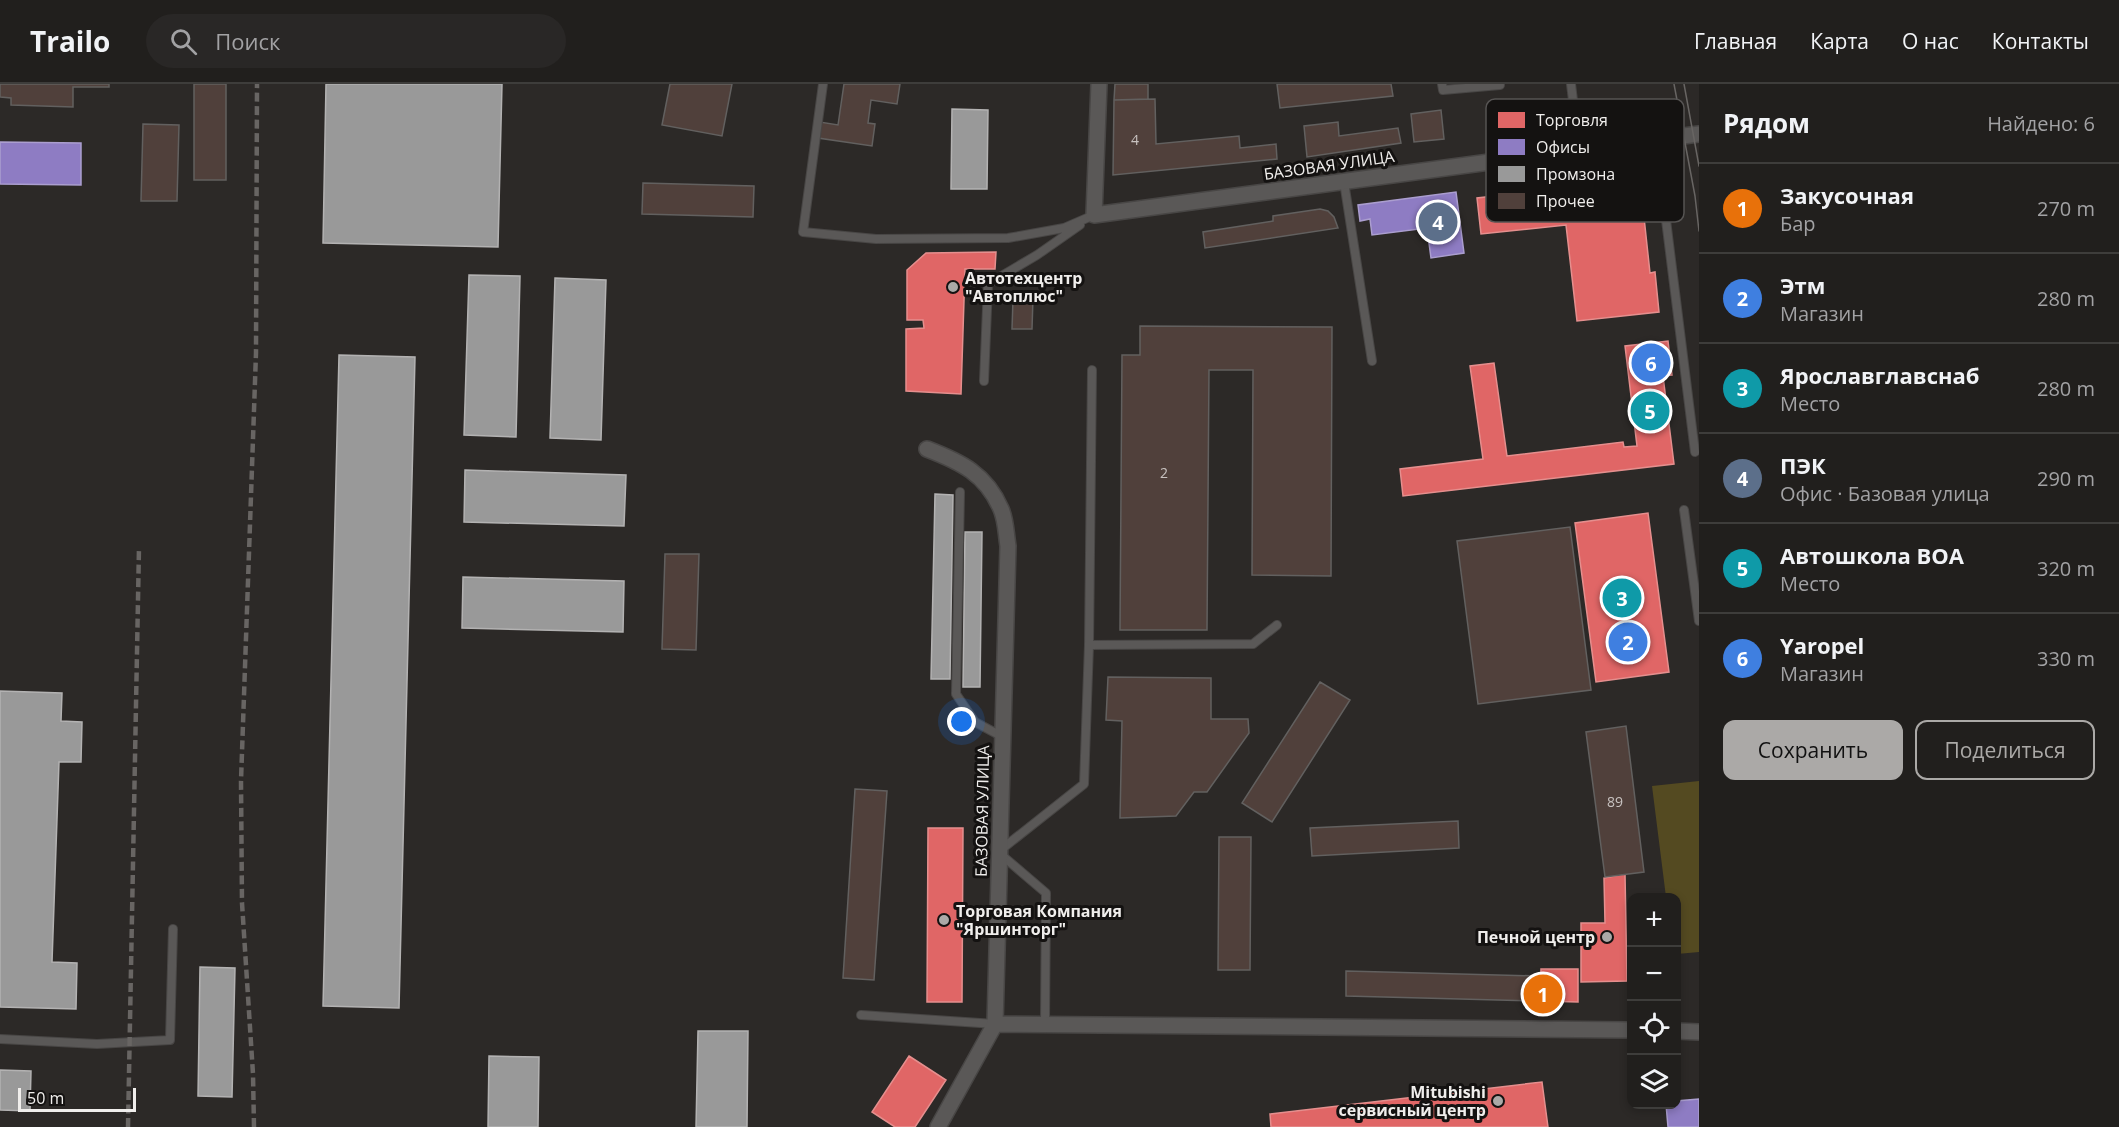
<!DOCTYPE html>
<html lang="ru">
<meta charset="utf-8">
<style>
body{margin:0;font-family:"Open Sans",sans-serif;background:#292726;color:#f1f3f6}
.controls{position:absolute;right:18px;bottom:18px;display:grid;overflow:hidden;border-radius:12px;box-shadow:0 3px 9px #0003}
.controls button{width:54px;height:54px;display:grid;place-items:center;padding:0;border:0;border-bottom:2px solid #3e3d3b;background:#211f1d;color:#f1f3f6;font:30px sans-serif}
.scale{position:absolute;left:18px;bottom:15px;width:118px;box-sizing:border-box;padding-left:6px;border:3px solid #f0eeec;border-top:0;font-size:16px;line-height:21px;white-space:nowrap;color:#f0eeec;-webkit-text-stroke:4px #141211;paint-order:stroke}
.you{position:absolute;left:962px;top:638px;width:21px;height:21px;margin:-15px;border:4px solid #fff;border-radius:50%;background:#1a73e8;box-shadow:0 0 0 9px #1a73e833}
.badge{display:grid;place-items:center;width:39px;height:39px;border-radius:50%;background:#aba9a7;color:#fff;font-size:20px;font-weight:700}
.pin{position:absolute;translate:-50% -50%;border:3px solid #fff;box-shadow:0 2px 6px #0006}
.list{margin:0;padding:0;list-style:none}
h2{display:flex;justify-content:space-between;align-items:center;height:78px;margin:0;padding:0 24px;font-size:26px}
h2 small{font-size:20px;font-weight:400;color:#a2a2a4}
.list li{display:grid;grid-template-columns:39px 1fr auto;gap:18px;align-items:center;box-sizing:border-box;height:90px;padding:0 24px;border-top:2px solid #3e3d3b}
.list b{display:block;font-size:22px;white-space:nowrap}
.list p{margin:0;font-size:20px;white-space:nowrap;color:#a2a2a4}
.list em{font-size:20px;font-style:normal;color:#a2a2a4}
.actions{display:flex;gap:12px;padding:18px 24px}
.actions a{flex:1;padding:14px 0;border:2px solid #aba9a7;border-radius:12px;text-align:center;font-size:21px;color:#aba9a7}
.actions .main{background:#aba9a7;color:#111}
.icon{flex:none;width:33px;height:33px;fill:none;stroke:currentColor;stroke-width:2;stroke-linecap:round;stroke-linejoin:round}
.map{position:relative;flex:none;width:1699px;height:1043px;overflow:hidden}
header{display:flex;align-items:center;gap:36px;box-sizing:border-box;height:84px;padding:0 30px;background:#211f1d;border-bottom:2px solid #3e3d3b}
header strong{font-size:28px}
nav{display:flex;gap:33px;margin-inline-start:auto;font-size:21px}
.search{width:420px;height:54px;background:#292726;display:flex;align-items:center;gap:15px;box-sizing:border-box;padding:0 21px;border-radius:33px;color:#a2a2a4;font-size:22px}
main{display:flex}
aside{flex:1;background:#211f1d}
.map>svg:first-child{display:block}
.forest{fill:#544a21}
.shops{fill:#e06666;stroke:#e58f8e;stroke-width:1.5}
.offices{fill:#8e7cc3;stroke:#ab9ecf;stroke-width:1.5}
.industry{fill:#999;stroke:#b3b2b2;stroke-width:1.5}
.building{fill:#50403b;stroke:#62605f;stroke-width:1.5}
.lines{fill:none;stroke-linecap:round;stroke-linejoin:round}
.lane-casing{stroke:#484645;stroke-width:10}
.street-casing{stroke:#484645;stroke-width:18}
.lane{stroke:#5a5857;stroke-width:8}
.street{stroke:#5a5857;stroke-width:15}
.tram{stroke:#686563;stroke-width:1.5}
.rail{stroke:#686563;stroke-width:4.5;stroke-dasharray:9 4.5;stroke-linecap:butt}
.poi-dot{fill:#aba9a7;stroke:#141211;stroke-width:2}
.labels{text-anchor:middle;stroke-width:6;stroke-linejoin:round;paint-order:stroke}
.number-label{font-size:14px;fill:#c8c2c0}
.street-label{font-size:16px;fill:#f0eeec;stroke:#141211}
.poi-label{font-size:16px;font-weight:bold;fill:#f0eeec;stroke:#141211;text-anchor:start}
.key{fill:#141211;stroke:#565453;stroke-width:1.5}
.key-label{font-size:16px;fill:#f0eeec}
</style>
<header>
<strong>Trailo</strong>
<div class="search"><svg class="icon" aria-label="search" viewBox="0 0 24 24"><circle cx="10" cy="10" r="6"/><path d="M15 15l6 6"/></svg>Поиск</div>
<nav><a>Главная</a><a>Карта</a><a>О нас</a><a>Контакты</a></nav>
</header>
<main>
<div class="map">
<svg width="1699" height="1043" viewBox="0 0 1699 1043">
<rect width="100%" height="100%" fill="#2c2927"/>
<!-- forest -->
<path class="forest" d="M1699 697V868L1677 870 1676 814 1666 813 1652 702Z"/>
<!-- shops -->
<path class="shops" d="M1640 96 1650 189 1655 188 1659 228 1577 237 1566 141 1481 150 1477 114Z
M996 168 995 185H965L961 310 906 307V245L924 244 923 236H907V186L926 169Z
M1668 257 1672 291 1663 292 1674 380 1403 412 1400 385 1483 375 1470 282 1494 279 1507 372 1623 358 1624 363 1637 362 1625 262Z
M1648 429 1669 588 1596 598 1575 439Z
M928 744H963L962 918H927Z
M1625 790 1627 897 1581 898V839H1605L1604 794Z
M1541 885H1578V918L1540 917Z
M909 972 946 996 915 1043H895L872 1028Z
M1542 998 1548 1043H1271L1270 1030Z"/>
<!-- offices -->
<path class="offices" d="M0 58 81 59V101L0 100Z
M1456 108 1464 169 1431 174 1427 144 1372 151 1370 135 1360 137 1358 121Z
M1699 1015V1043H1668L1666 1020H1676V1017Z"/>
<!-- industry -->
<path class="industry" d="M326 0H502L498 163 323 159Z
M952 25 988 26 987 105H951Z
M469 191 520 192 516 353 464 351Z
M555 194 606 196 601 356 550 354Z
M339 271 415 273 399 924 323 922Z
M465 386 626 391 624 442 464 438Z
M935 410 953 411 950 595H931Z
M965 448H982L980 603H963Z
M463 493 624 497 623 548 462 544Z
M0 607 62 609 61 637 82 638 81 678H59L52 878 77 879 76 925 0 923Z
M200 883 235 884 232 1013 198 1012Z
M698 947H748L747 1043H696Z
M489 972 539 973 538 1043H488Z
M0 986 31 987 30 1027 0 1026Z"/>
<!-- building -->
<path class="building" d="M0 0H109V3H73V23L11 21V14L0 13Z
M194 0H226V96H194Z
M670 0H732L722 52 662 41Z
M844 0H900L897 20 871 16 868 39 875 40 872 62 818 54 820 38 838 41Z
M1115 0H1148V15L1114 16Z
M1277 0H1391L1393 12 1280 24Z
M1155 15 1156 60 1239 52 1240 64 1276 60 1277 75 1113 91 1114 16Z
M1441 26 1444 55 1414 58 1411 30Z
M1338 38 1339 52 1398 44 1401 59 1307 73 1304 42Z
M143 40 179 41 177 117H141Z
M643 99 754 102 753 133 642 130Z
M1320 125 1328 127 1334 133 1338 144 1205 164 1203 148 1273 137V132Z
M1033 214 1032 245H1012L1013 215Z
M1140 242 1332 243 1331 492 1252 491 1253 286H1209L1207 546H1120L1122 271H1140Z
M1570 443 1591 606 1478 620 1457 457Z
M665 470H699L696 566 662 565Z
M1108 593 1211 594V635H1248L1249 649 1207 708H1194L1176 732 1120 734 1122 637 1106 636Z
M1320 598 1350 616 1272 738 1242 719Z
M1626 642 1644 788 1605 793 1586 648Z
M855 705 887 707 874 896 843 894Z
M1458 737 1459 764 1312 772 1310 744Z
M1219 753H1251L1250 886H1218Z
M1346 887 1540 892V917L1346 912Z"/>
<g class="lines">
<defs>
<path id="lane" d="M823 0 803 148 876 155 1008 154 1064 144 1094 131
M1442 0 1443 6 1500 1
M1571 0 1579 66
M1656 56 1695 368
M1344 98 1372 277
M984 297 988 200 1037 171 1080 141
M960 408 956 610 975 638 1001 652
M1684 426 1699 537
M1089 561 1253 560 1277 541
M861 931 995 940
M1045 940 1046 809 998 768 1084 700 1089 561 1092 286
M0 955 97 960 170 956 173 845"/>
<path id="street" d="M1099 0 1094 131 1699 50
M927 365C961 378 986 390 1001 425 1006 436 1006 450 1008 462L995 940 938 1043
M995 940 1632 946
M1676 947 1699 948"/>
</defs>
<!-- lane casing -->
<use href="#lane" class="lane-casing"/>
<!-- street casing -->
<use href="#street" class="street-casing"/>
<!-- lane -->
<use href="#lane" class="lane"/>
<!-- street -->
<use href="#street" class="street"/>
<!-- tram -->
<path class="tram" d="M1674 0 1695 112 1699 147
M1684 0 1699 82"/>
<!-- rail -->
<path class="rail" d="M128 1043 139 463
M254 1043 253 990 242 819 241 697 256 269 257 0"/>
</g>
<!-- markers -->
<g class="poi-dot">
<circle cx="953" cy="203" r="6"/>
<circle cx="944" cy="836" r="6"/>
<circle cx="1607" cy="853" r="6"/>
<circle cx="1498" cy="1017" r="6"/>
</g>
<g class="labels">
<!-- number labels -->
<g class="number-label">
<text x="1135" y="61">4</text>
<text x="1164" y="394">2</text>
<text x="1615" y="723">89</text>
</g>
<!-- street labels -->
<g class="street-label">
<text transform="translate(1329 81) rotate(-8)" y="6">БАЗОВАЯ УЛИЦА</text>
<text transform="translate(982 727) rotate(-89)" y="6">БАЗОВАЯ УЛИЦА</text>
</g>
<!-- poi labels -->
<g class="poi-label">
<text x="965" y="200">Автотехцентр<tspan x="965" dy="18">"Автоплюс"</tspan></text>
<text x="956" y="833">Торговая Компания<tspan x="956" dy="18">"Яршинторг"</tspan></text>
<text x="1595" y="859" text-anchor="end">Печной центр</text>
<text x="1486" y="1014" text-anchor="end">Mitubishi<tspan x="1486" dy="18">сервисный центр</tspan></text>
</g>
</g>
<!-- legend -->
<rect x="1486" y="15" width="198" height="123" rx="9" class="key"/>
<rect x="1498" y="28" width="27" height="16" fill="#e06666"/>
<rect x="1498" y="55" width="27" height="16" fill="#8e7cc3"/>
<rect x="1498" y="82" width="27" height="16" fill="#999"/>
<rect x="1498" y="109" width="27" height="16" fill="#50403b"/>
<g class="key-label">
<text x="1536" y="42">Торговля</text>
<text x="1536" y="69">Офисы</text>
<text x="1536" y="96">Промзона</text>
<text x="1536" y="123">Прочее</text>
</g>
</svg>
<div class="controls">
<button>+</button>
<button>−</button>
<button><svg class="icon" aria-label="locate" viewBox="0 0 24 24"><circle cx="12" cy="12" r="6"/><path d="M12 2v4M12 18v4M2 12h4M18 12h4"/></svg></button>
<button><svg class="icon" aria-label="layers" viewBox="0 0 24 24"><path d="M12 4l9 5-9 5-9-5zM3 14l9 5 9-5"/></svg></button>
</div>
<div class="scale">50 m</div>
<div class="you"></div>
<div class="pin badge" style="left:1543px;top:910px;background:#e8710a">1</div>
<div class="pin badge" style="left:1628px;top:558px;background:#3f7fe0">2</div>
<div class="pin badge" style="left:1622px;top:514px;background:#0f9aa8">3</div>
<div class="pin badge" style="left:1438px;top:138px;background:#5c6f8a">4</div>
<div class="pin badge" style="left:1650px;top:327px;background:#0f9aa8">5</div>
<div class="pin badge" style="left:1651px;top:279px;background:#3f7fe0">6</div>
</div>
<aside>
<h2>Рядом<small>Найдено: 6</small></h2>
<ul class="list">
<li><span class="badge" style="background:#e8710a">1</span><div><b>Закусочная</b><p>Бар</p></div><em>270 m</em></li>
<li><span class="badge" style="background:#3f7fe0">2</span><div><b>Этм</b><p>Магазин</p></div><em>280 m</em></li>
<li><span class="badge" style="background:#0f9aa8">3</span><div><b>Ярославглавснаб</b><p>Место</p></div><em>280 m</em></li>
<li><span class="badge" style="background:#5c6f8a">4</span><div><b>ПЭК</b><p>Офис · Базовая улица</p></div><em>290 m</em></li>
<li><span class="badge" style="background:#0f9aa8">5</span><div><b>Автошкола ВОА</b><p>Место</p></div><em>320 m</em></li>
<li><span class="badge" style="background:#3f7fe0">6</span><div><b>Yaropel</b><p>Магазин</p></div><em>330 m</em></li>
</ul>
<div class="actions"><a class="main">Сохранить</a><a>Поделиться</a></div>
</aside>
</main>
